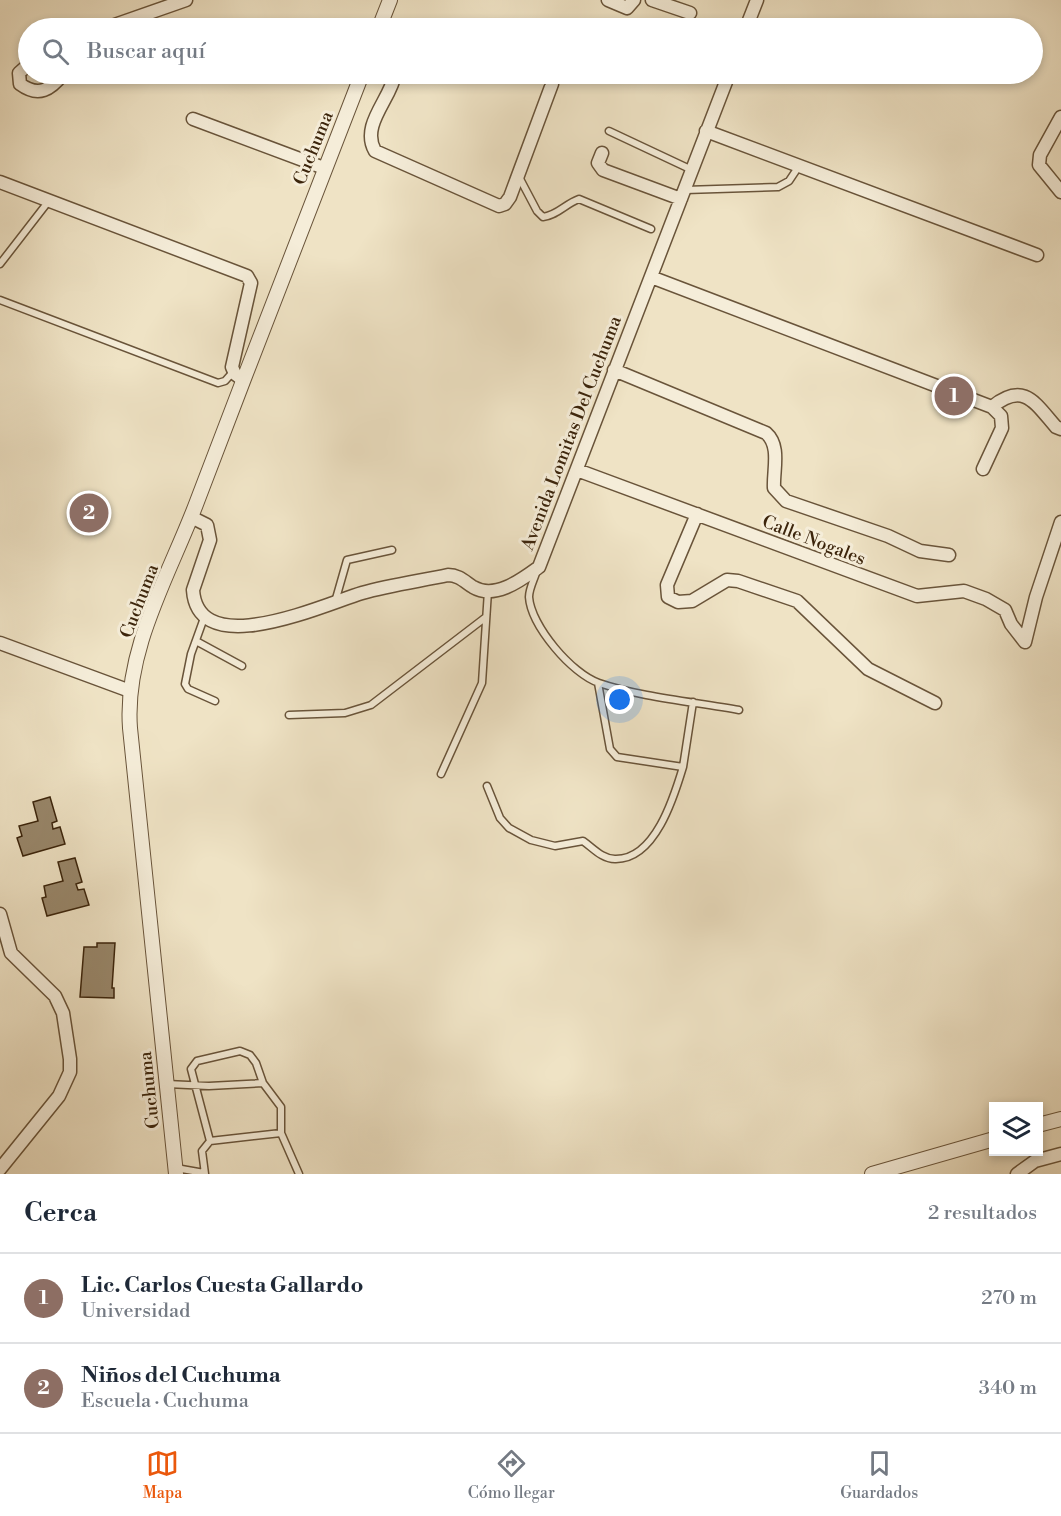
<!DOCTYPE html>
<html lang="es">
<meta charset="utf-8">
<style>
body{margin:0;font-family:"Libre Bodoni",serif;background:#f2f2f3;color:#1f2937}
.controls{position:absolute;right:18px;bottom:18px;display:grid;overflow:hidden;border-radius:0px;box-shadow:0 3px 9px #0003}
.controls button{width:54px;height:54px;display:grid;place-items:center;padding:0;border:0;border-bottom:2px solid #e0e1e3;background:#fff;color:#1f2937;font:30px sans-serif}
.you{position:absolute;left:620px;top:700px;width:21px;height:21px;margin:-15px;border:4px solid #fff;border-radius:50%;background:#1a73e8;box-shadow:0 0 0 9px #1a73e833}
.badge{display:grid;place-items:center;width:39px;height:39px;border-radius:50%;background:#ea580c;color:#fff;font-size:20px;font-weight:700}
.pin{position:absolute;translate:-50% -50%;border:3px solid #fff;box-shadow:0 2px 6px #0006}
.list{margin:0;padding:0;list-style:none}
h2{display:flex;justify-content:space-between;align-items:center;height:78px;margin:0;padding:0 24px;font-size:26px}
h2 small{font-size:20px;font-weight:400;color:#747a83}
.list li{display:grid;grid-template-columns:39px 1fr auto;gap:18px;align-items:center;box-sizing:border-box;height:90px;padding:0 24px;border-top:2px solid #e0e1e3}
.list b{display:block;font-size:22px;white-space:nowrap}
.list p{margin:0;font-size:20px;white-space:nowrap;color:#747a83}
.list em{font-size:20px;font-style:normal;color:#747a83}
.icon{flex:none;width:33px;height:33px;fill:none;stroke:currentColor;stroke-width:2;stroke-linecap:round;stroke-linejoin:round}
.map{position:relative;flex:none;width:1061px;height:1174px;overflow:hidden}
.search{position:absolute;background:#fff;box-shadow:0 3px 9px #0003;left:18px;right:18px;top:18px;height:66px;display:flex;align-items:center;gap:15px;box-sizing:border-box;padding:0 21px;border-radius:33px;color:#747a83;font-size:22px}
.sheet{height:258px;background:#fff}
nav{display:flex;justify-content:space-around;align-items:center;box-sizing:border-box;height:84px;border-top:2px solid #e0e1e3;background:#fff;font-size:16px;color:#747a83}
nav a{display:grid;justify-items:center;gap:3px}
nav .on{color:#ea580c}
.map>svg:first-child{display:block}
.building{fill:#99886c;stroke:#3c250c;stroke-width:1.5}
.lines{fill:none;stroke-linecap:round;stroke-linejoin:round}
.service-casing{stroke:#69543a;stroke-width:9}
.minor-casing{stroke:#69543a;stroke-width:15}
.tertiary-casing{stroke:#69543a;stroke-width:16}
.service{stroke:#f5edd9;stroke-width:6}
.minor{stroke:#f5edd9;stroke-width:12}
.tertiary{stroke:#f5edd9;stroke-width:14}
.labels{text-anchor:middle;stroke-width:6;stroke-linejoin:round;paint-order:stroke}
.street-label{font-size:18px;fill:#3c250c;stroke:#f5edd9}
</style>
<div class="map">
<svg width="1061" height="1174" viewBox="0 0 1061 1174">
<rect width="100%" height="100%" fill="#efe3c5"/>
<filter id="stains"><feTurbulence type="fractalNoise" baseFrequency=".00333" numOctaves="4"/><feColorMatrix values="0 0 0 0 .2 0 0 0 0 .09 0 0 0 0 .02 0 0 0 .5 -.17"/></filter>
<radialGradient id="worn" r=".72"><stop offset=".6" stop-color="#630" stop-opacity="0"/><stop offset="1" stop-color="#630" stop-opacity=".3"/></radialGradient>
<!-- building -->
<path class="building" d="M50 797 57 821 52 823 53 829 60 827 65 844 23 856 17 838 22 836 19 826 38 821 33 802Z
M75 858 82 882 76 884 78 890 84 889 89 905 47 916 42 898 46 897 44 886 63 881 58 862Z
M97 943H115L112 988H114V998L80 997 84 947H97Z"/>
<g class="lines">
<defs>
<path id="service" d="M609 131 692 170
M518 175 537 211 543 217C558 215 565 204 579 199L651 229
M685 190 778 187 789 181 799 166
M0 264 48 202
M0 300 218 383 225 381 233 372
M537 570C535 578 529 588 529 597 531 626 572 674 599 683 640 697 695 702 739 710
M335 602 347 560 392 550
M204 618 191 654 185 684 188 689 215 701
M196 641 242 666
M598 683 610 749 617 757 683 767 693 702
M289 715 345 713 371 705 486 617
M441 774 482 683 488 591
M487 786 500 818 509 828 531 840 555 846 583 841C593 848 602 859 615 859 655 860 674 797 683 767
M167 1084 209 1086 263 1083 281 1107V1133L299 1174
M210 1141 191 1069 197 1061 240 1051 250 1055 256 1063 263 1083
M176 1168 204 1173
M205 1174 202 1151 210 1141 281 1133"/>
<path id="minor" d="M608 0 627 8 634 0
M652 0 690 13
M106 28 186 0
M746 28 757 0
M28 65 19 73 20 84C39 98 51 89 63 74
M395 74C391 99 360 125 375 151L499 206 505 204 510 197 552 84 548 74
M1061 117 1040 155 1039 165 1061 192
M193 119 324 168
M706 131 1037 255
M602 153 598 163 603 170 681 199
M0 182 247 276 251 283 232 367 235 374 243 380
M651 277 992 407 1001 416 1002 428 983 469
M614 370 766 433C781 446 773 470 774 488L786 501 888 536 920 551 949 555
M992 407C1024 381 1035 403 1056 427L1061 429
M577 470 917 596 964 591 986 599 1005 610 1011 624 1025 642
M697 514 667 585 668 597 678 602 692 601 727 580 738 581 797 601 868 669 935 703
M191 517 207 525 210 540 193 590C198 663 325 604 362 593 390 585 420 581 448 575 459 575 465 582 473 587 495 600 521 580 539 567L729 74
M1025 642 1036 597 1061 522
M0 643 130 691
M0 914 11 953 55 996 63 1013 70 1059V1072L59 1096 0 1169
M1017 1174 1035 1161 1061 1154"/>
<path id="tertiary" d="M379 28 390 0
M1038 1125 1061 1119
M176 1174 130 728C124 648 171 572 198 499 252 357 307 215 362 74
M872 1174 994 1139"/>
</defs>
<!-- service casing -->
<use href="#service" class="service-casing"/>
<!-- minor casing -->
<use href="#minor" class="minor-casing"/>
<!-- tertiary casing -->
<use href="#tertiary" class="tertiary-casing"/>
<!-- service -->
<use href="#service" class="service"/>
<!-- minor -->
<use href="#minor" class="minor"/>
<!-- tertiary -->
<use href="#tertiary" class="tertiary"/>
</g>
<g class="labels">
<!-- street labels -->
<g class="street-label">
<text transform="translate(313 148) rotate(-68)" y="6">Cuchuma</text>
<text transform="translate(571 433) rotate(-69)" y="6">Avenida Lomitas Del Cuchuma</text>
<text transform="translate(814 540) rotate(21)" y="6">Calle Nogales</text>
<text transform="translate(139 601) rotate(-69)" y="6">Cuchuma</text>
<text transform="translate(149 1090) rotate(-96)" y="6">Cuchuma</text>
</g>
</g>
<rect width="100%" height="100%" filter="url(#stains)"/>
<rect width="100%" height="100%" fill="url(#worn)"/>
</svg>
<div class="controls">
<button><svg class="icon" aria-label="layers" viewBox="0 0 24 24"><path d="M12 4l9 5-9 5-9-5zM3 14l9 5 9-5"/></svg></button>
</div>
<div class="you"></div>
<div class="pin badge" style="left:954px;top:396px;background:#8d6e63">1</div>
<div class="pin badge" style="left:89px;top:513px;background:#8d6e63">2</div>
<div class="search"><svg class="icon" aria-label="search" viewBox="0 0 24 24"><circle cx="10" cy="10" r="6"/><path d="M15 15l6 6"/></svg>Buscar aquí</div>
</div>
<section class="sheet">
<h2>Cerca<small>2 resultados</small></h2>
<ul class="list">
<li><span class="badge" style="background:#8d6e63">1</span><div><b>Lic. Carlos Cuesta Gallardo</b><p>Universidad</p></div><em>270 m</em></li>
<li><span class="badge" style="background:#8d6e63">2</span><div><b>Niños del Cuchuma</b><p>Escuela · Cuchuma</p></div><em>340 m</em></li>
</ul>
</section>
<nav>
<a class="on"><svg class="icon" aria-label="map" viewBox="0 0 24 24"><path d="M3 6l6-2 6 2 6-2v14l-6 2-6-2-6 2zM9 4v14M15 6v14"/></svg>Mapa</a>
<a><svg class="icon" aria-label="directions" viewBox="0 0 24 24"><path d="M12 3l9 9-9 9-9-9zM9 14v-3h6M13 9l2 2-2 2"/></svg>Cómo llegar</a>
<a><svg class="icon" aria-label="saved" viewBox="0 0 24 24"><path d="M7 4h10v16l-5-4-5 4z"/></svg>Guardados</a>
</nav>
